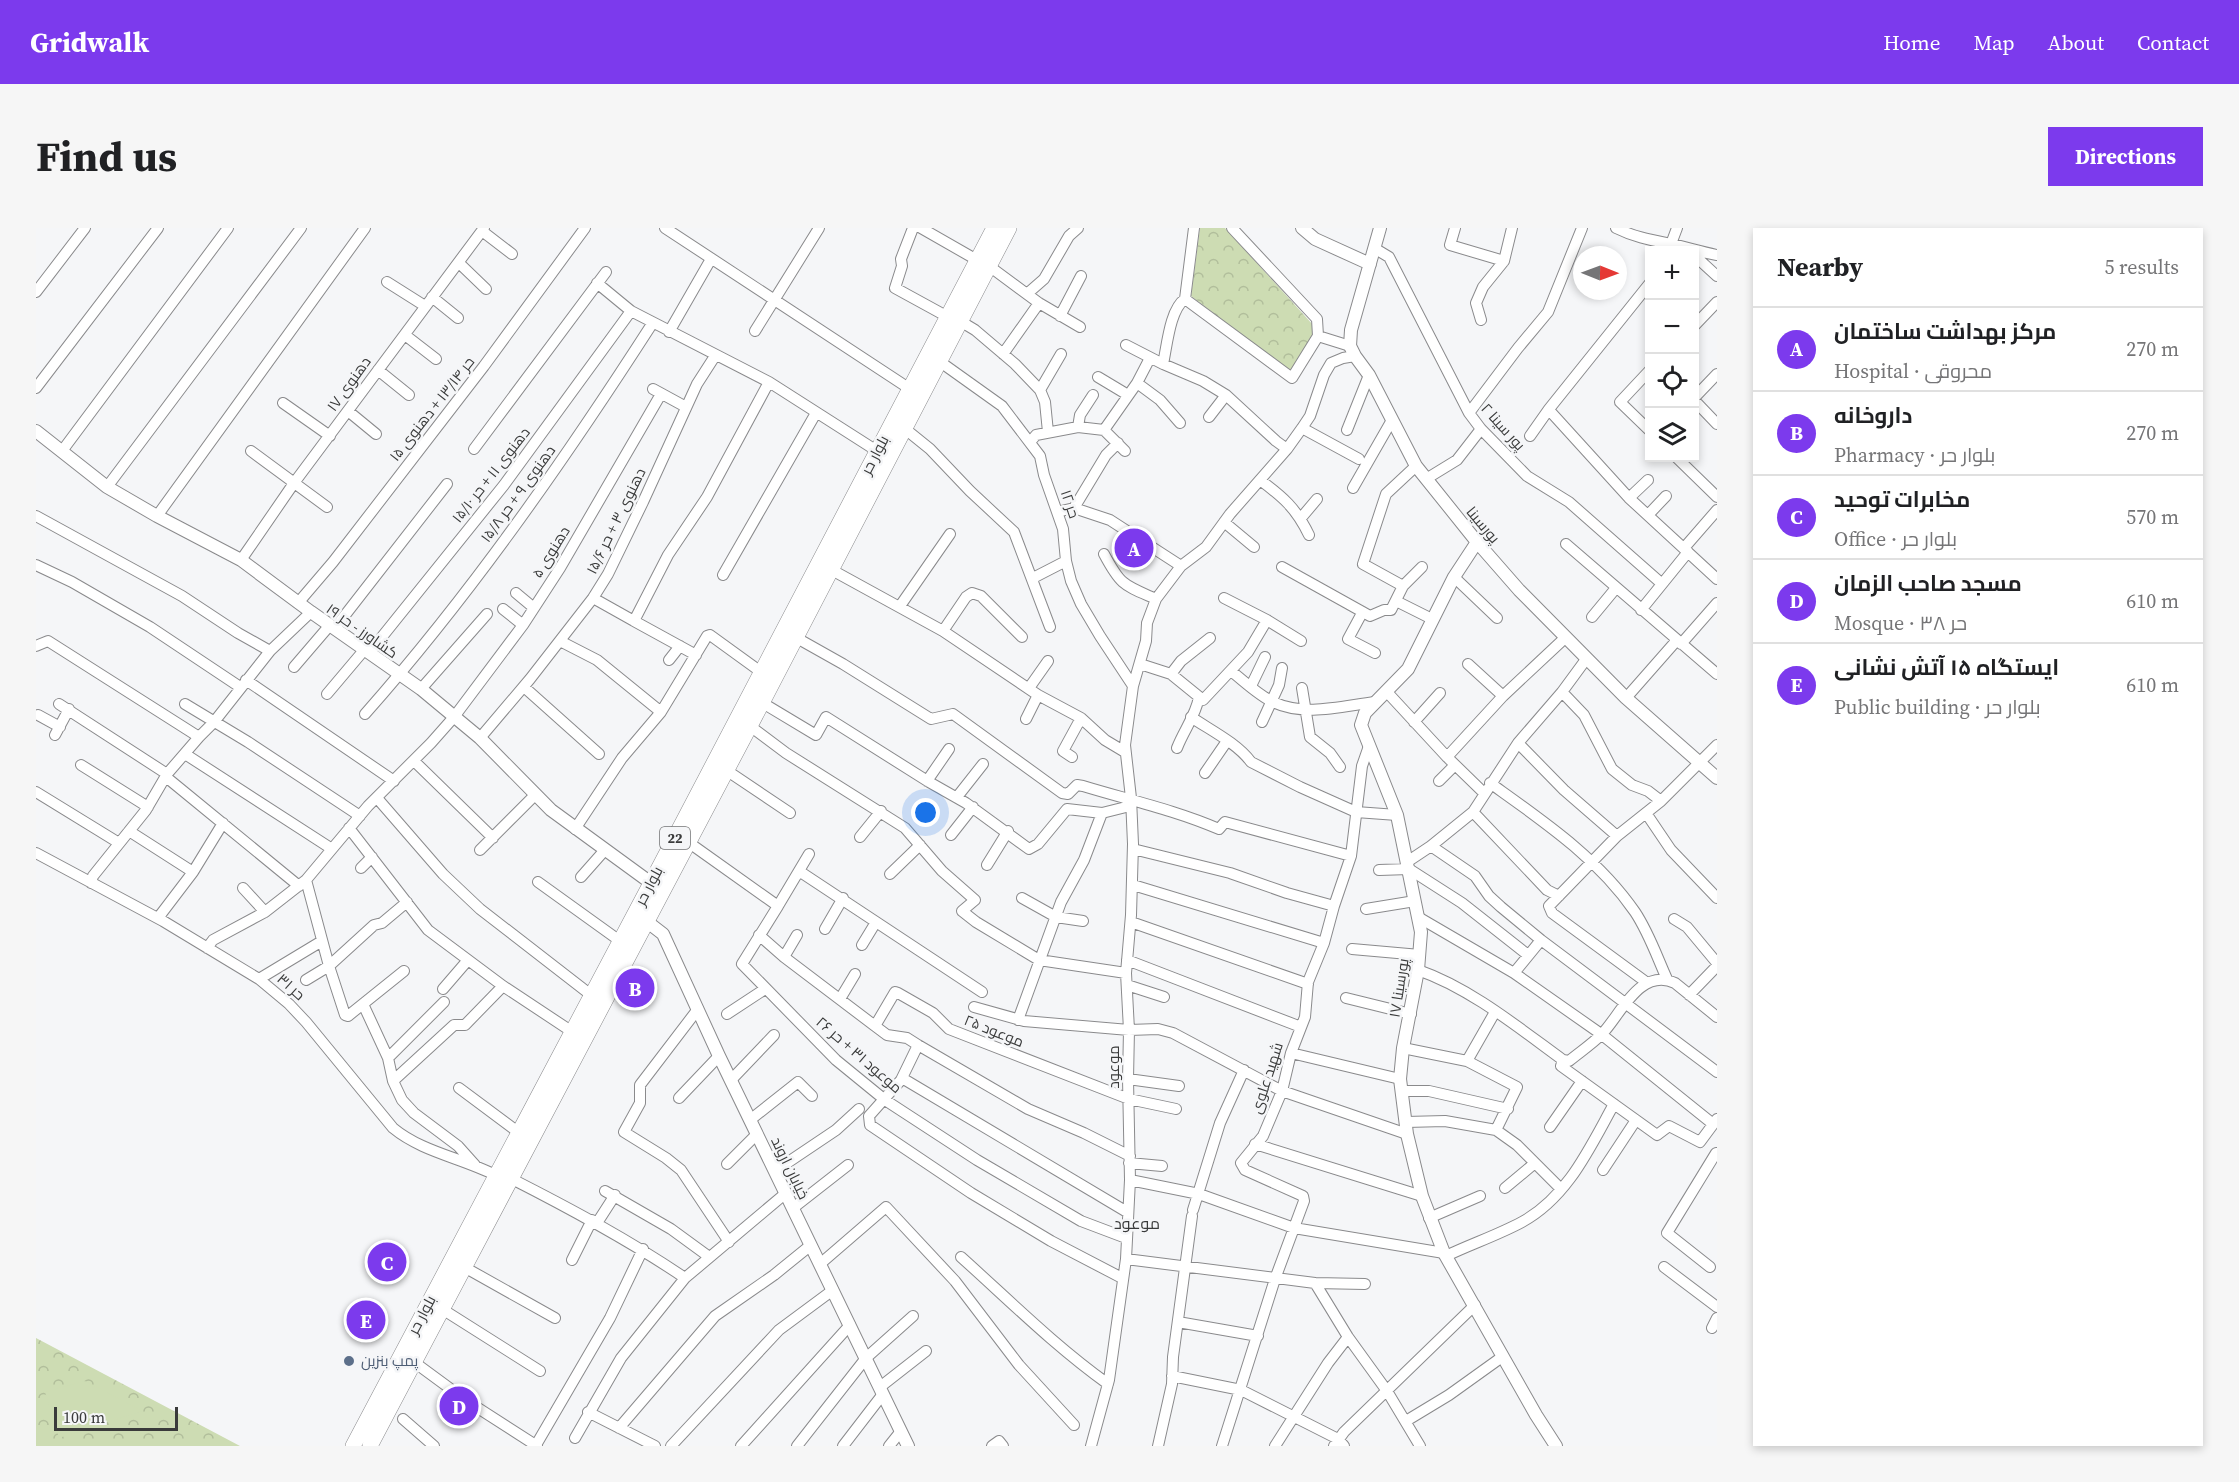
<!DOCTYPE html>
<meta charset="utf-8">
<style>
body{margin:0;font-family:"Source Serif 4",Cairo,serif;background:#f6f6f6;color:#202124}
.controls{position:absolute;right:18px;top:18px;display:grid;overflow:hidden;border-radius:0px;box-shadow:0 3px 9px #0003}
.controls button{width:54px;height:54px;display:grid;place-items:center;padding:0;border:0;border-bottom:2px solid #e0e0e0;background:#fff;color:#202124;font:30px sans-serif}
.compass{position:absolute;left:1537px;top:18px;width:54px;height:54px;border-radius:50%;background:#fff;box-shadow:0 3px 9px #0003;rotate:91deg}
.scale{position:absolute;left:18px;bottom:15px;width:124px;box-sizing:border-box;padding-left:6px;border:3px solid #3a3b3b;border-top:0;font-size:16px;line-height:21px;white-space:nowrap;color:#3a3b3b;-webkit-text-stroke:4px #f5f6f8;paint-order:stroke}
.you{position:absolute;left:890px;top:585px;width:21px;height:21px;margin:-15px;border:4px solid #fff;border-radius:50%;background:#1a73e8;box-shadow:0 0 0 9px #1a73e833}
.badge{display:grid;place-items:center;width:39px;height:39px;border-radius:50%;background:#7c3aed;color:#fff;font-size:20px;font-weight:700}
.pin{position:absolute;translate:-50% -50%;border:3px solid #fff;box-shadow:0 2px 6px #0006}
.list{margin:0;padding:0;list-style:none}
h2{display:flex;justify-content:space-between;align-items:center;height:78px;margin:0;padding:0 24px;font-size:26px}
h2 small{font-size:20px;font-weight:400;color:#757577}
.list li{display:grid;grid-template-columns:39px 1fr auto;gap:18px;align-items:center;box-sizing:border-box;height:84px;padding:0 24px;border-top:2px solid #e0e0e0}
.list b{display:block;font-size:22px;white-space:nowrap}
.list p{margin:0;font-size:20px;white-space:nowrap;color:#757577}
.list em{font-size:20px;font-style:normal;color:#757577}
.icon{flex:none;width:33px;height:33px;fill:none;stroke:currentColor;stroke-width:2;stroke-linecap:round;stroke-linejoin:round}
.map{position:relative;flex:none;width:1681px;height:1218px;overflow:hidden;border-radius:0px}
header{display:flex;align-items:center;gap:36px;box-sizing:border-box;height:84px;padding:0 30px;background:#7c3aed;color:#fff}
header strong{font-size:28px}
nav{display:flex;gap:33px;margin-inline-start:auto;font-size:21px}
.intro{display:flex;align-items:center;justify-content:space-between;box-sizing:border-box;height:144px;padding:0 36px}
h1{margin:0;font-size:42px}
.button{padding:15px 27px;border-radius:0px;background:#7c3aed;color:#fff;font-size:21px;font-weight:700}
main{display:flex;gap:36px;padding:0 36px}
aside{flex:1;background:#fff;border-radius:0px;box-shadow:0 3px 9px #0003}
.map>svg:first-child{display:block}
.park{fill:url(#park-crowns)}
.garden{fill:#cddcb3}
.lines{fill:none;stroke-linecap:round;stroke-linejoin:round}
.minor-casing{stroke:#8a8a8c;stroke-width:12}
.tertiary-casing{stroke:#8a8a8c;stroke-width:14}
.primary-casing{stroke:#8a8a8c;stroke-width:16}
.minor{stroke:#fff;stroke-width:10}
.tertiary{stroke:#fff;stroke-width:12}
.primary{stroke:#fff;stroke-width:15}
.service-dot{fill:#5c6f8a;stroke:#f5f6f8;stroke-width:2}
.labels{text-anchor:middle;stroke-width:5;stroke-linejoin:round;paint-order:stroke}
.shield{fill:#f5f6f8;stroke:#727374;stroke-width:1.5}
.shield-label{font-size:14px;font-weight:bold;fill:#3a3b3b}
.street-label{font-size:15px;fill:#3a3b3b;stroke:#f5f6f8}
.service-label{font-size:15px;fill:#4e5e75;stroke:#f5f6f8;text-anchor:start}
.neighbourhood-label{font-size:16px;fill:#3a3b3b;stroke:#f5f6f8}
</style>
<header>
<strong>Gridwalk</strong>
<nav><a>Home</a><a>Map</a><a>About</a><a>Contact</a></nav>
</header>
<div class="intro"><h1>Find us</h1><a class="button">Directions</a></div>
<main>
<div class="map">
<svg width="1681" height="1218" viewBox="0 0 1681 1218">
<defs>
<pattern id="park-crowns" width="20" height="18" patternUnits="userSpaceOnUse" patternTransform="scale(1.5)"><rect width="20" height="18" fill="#cddcb3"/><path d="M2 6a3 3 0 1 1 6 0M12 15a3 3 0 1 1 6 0" fill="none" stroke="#b1be9b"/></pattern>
</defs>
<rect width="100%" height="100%" fill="#f5f6f8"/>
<!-- park -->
<path class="park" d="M1164 0H1189L1278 98 1277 113 1254 144 1155 68Z
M0 1110 204 1218H0Z"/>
<!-- garden -->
<path class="garden" d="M49 1153 106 1183 23 1210 9 1164Z"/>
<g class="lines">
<defs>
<path id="minor" d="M629 0 874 161
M877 0 865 31 866 38 859 60 912 89
M885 0 941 32
M1158 0 1149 71 1256 150 1282 108
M1196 0 1281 91 1282 108
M1419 0 1414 17 1468 33
M1580 0C1598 9 1615 12 1635 16 1650 19 1665 24 1681 27
M446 3 476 26
M1635 16 1641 0
M1338 20 1353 29 1433 185 1445 201 1491 248 1533 274 1625 355
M1658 27 1681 48
M423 35 450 61
M953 38 1003 75 1044 99
M351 54 389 78
M561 55 595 83 733 154 841 223
M0 64 49 0
M992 65 1008 51 1033 8 1042 0
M396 69 422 90
M1024 88 1045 48
M1445 92 1440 75 1447 59 1468 33 1476 0
M924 93 939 102 979 136 1004 162 1009 174 1012 204
M1658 98 1681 74
M719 103 783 0
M633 104 675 31
M369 107 400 131
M1282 108 1314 118
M1090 117 1127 136 1167 153 1190 167 1240 213 1251 221
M967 126 1003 75
M903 133 966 178 1004 228 1008 247 1027 301 1030 333 1035 353 1045 376 1064 408 1097 458
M1127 136C1131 118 1134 81 1149 71
M342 142 373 167
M1614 142 1584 174 1614 203
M1062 149 1092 167
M1101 155 1124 172 1144 195
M0 160 122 0
M617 161 650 179
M1004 162 1025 126
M1658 170 1681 146
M1658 172 1681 196
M247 175 294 208
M1513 182 1593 270 1681 351
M312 183 340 206
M1433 185 1482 120 1512 84 1546 0
M1173 189 1190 167
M1042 199 1044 187 1057 167
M868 200 894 221 934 263 978 304 1014 399
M1266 200 1323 231
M1068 202 1101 155 1114 130
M1311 202 1333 147
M1494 208 1513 181 1614 55
M995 213 1000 207 1042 199 1068 202 1089 223
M438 221 570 44
M26 223 192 0
M215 223 291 279
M1641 230 1681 269
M1390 251 1421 232 1445 201
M1224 252C1247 269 1260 280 1273 307
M71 259 265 0
M1317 260 1356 192
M1593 270 1612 252
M1038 280 1070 227 1082 215
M1021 284 1038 280 1074 292 1145 338
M1612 287 1630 268
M0 288 146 368 202 405 234 423
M121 288 329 0
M1265 290 1281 271
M1188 294 1218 319
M1530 316 1681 446
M1648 320 1681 282
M1068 326C1085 358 1088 357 1120 371
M205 332 258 255 448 0
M0 337 36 354 114 399 204 459
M1246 339 1334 388 1348 382H1355L1367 358 1327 336 1350 266 1380 238
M794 341 907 403 1002 467 1045 490 1069 512 1089 524
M687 347 780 185
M1418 349 1461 390
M997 350 1030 333
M1367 358 1386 339
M480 365 498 380
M557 370 598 393
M1188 370 1231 392 1265 413
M1360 373 1396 391
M262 375 297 334 448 138 549 0
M864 378 914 306
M467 381 487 397
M1605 382 1652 324
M1326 385 1312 411 1339 425
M1556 389 1580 360
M299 400 411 256
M907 403 930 369 936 365 945 368 986 409
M759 409 807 436 895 491 917 486 1026 565 1032 566 1041 557 1047 558C1093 572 1139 582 1183 601L1189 594 1315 628
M524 413 561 432 625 484
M1645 416 1681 375
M0 418 12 413 163 509
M333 425 468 257 595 83
M660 427 598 393 632 327 671 269 733 154
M633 432 644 418
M1104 436 1135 446 1167 472 1212 424 1231 392
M1432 436 1467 468
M258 439 294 397
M1195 443C1208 453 1222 467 1237 474 1269 489 1306 478 1339 474
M1135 446 1145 433 1174 410
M210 452 358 553
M1215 458 1229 429
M488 459 563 526
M993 460 1012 433
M1266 460 1274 509 1294 525 1304 539
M385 461 451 386
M1350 463 1411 529 1448 565
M1526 464 1548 487 1576 541 1596 557 1612 563 1625 573
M291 466 329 421
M1590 470 1641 412
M725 474 780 507 790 489 893 554 930 575 993 621 1002 616 1031 581 1066 585 1094 578
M23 476 131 546
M149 476 212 514 324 588
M329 486C436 365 529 231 616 96
M2 487 24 499
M1155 489C1174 502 1201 515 1215 534L1264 559 1320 584 1361 587
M990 491 1002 467
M1226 494 1243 457 1246 440
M1378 494 1404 465
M714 498 750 525 869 600 906 643 939 672 926 683 940 694 1003 732 1090 745
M19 507 33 481
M444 510 494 451 557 370 572 346 607 274 661 156 679 128
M1482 515 1528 562 1581 608
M1141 520C1148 502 1160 487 1163 469
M149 526 296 621
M1036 529 1027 523 1045 490
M1411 529 1467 468 1530 409
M378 533 457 610
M45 537 112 579
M690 542 754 585
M1169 545 1191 513
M130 549 263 658
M891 553 913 521
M1403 553 1419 537
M1454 555C1507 593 1562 630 1599 684 1613 705 1621 729 1631 751
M0 564 83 615
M921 569 947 536
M341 570 407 646 444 681 555 767
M1437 584 1511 662 1523 668
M1610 585 1635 622 1681 670
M313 600 392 702 467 758 535 803
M539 601 586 530 625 484 671 408 674 407 725 444
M93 603 157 644
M915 607 937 579
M824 609 845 583
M652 614 742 678 706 736 800 832 849 872 941 932 1045 993 1090 1010
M1395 618 1439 648 1453 668 1465 679 1505 712 1681 844
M1097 621 1194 645 1251 665 1298 678
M444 622 499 567
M0 625 127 693 223 751 253 776 270 794 357 900C386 924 426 930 459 947
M1371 634 1395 618 1437 584 1482 515 1526 464 1551 430
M951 637 972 603
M325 640 336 629
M1343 642 1373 641 1426 675 1492 727
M763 643 946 764
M854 646 884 617
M545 649 568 623
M270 652 293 738 309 787 312 788 368 743
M502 654 584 713
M55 655 57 648 110 582 131 546 163 509 178 494 234 423 275 384
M1097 657 1288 715
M207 660 229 684
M986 670 1020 689 1047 693
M742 678 773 626
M1330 681 1379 673
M1382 689 1478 745 1565 806 1677 896
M122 690 157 644 187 595
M1638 691 1651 699 1681 735
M1095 694 1272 756
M789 701 807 670
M723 707 748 729 839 798
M826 717 840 694
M171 720 177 712 229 684 270 652 332 578 395 515 418 489 487 397 524 340 625 166
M1316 721 1384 727
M748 729 761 707
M1091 732 1265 799
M1382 742C1434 760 1483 800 1527 832
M1478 745 1505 712
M223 751 286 713
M270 752 293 738 338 697 346 695 371 674
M1610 754 1516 685 1513 678 1581 608 1625 573 1681 517
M1091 757 1128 769
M407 761 432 732
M1653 767 1681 738
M1310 770 1375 786
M804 771 819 746
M327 776 352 830 357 853 366 872 378 885 422 918 439 937
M938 779 988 793 1093 802 1122 801 1137 805 1246 863 1371 906
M662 781 604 857V875L588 904 630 930 645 942 693 1014
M691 786 729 761
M982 792 1025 674 1048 632 1066 585
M882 817 992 881 1048 905 1094 928
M1367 820 1431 833 1481 859 1460 902
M1255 825 1364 851
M352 830 408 774
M1527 832 1525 838 1621 907 1633 898 1664 914 1681 891
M1527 832 1533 833C1544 824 1556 816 1566 806 1585 786 1604 739 1639 755L1681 789
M1431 833 1459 784
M866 850 1091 984
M696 851 738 807
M1092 851 1143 858
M357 853 418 797H429L467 758
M423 860 482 904
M1365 863H1393L1472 881
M643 870 683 828
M714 892 762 854 776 868
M1370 894 1409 893 1460 902 1481 917 1525 961
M1514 899 1546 853
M1219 916 1386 968
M1093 935 1126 938
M691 936 721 906
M1567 942 1600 892
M739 943 800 902 823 881
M474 950C535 981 593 1012 649 1050
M1094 952 1163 966 1258 1000 1408 1025
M1469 960 1499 935
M569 963 635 1001 672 1028
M757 980 812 937
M1157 982 1184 895 1208 842
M1393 990 1444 968
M561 995 579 967
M1410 1028C1435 1016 1462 1007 1486 994 1532 969 1554 919 1578 876
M925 1029C974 1073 1019 1118 1072 1156
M1090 1031 1279 1055 1312 1109 1351 1163 1384 1218
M536 1032 556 992
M784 1036 850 979 919 1053 983 1137 1038 1197
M428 1039 519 1090
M1628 1039 1681 1079
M1674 1039 1631 1005 1680 925
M1086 1050 1015 1013 935 965 834 897 833 888 865 852 882 817 871 810 851 807 839 798 859 764 862 765 897 785 913 801 1093 871 1140 881
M1279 1055 1329 1056
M406 1081 504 1143
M1142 1094 1222 1108
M1676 1100 1681 1090
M378 1134 431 1173 501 1218
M1136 1148 1205 1162 1302 1211 1308 1218
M844 1159 890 1123
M552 1184 619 1218
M367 1191 398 1218
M1370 1193 1413 1167 1466 1129
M583 1200 679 1088 738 1047 775 1017
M539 1210 585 1130 649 1050 750 965
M500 1217 574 1090 607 1021
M635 1218 743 1102 797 1062
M705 1218 814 1097
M761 1218 830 1130 877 1088
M807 1218 847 1166
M853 1218 865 1203
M956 1218 963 1213 967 1218
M1055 1218 1073 1152 1090 1031 1094 952 1092 851 1093 802 1090 745 1095 687 1097 616 1095 570 1089 517 1097 458 1110 413 1111 395 1120 371 1145 338 1170 319 1194 286 1251 221 1266 200 1274 188 1288 147 1295 135 1307 130 1319 128
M1122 1218 1136 1156 1137 1129 1156 988
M1186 1218 1239 1051 1268 973 1267 968 1209 942 1205 935 1227 908 1246 863 1255 825 1269 789 1272 754 1288 715 1298 678 1315 628 1326 538 1333 518
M1239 1218 1292 1135 1312 1109
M1298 1218 1308 1204 1439 1077"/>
<path id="tertiary" d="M1266 0 1279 11 1334 36
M1344 0 1315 102 1314 118 1319 128 1333 147 1380 238 1441 314 1483 362 1590 470 1681 550
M0 203 71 259 121 288 205 332 275 384 385 461 444 510 515 582 615 655
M1441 314 1418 349 1372 441 1329 485 1325 497 1361 587 1385 704 1382 742 1367 820 1364 851 1371 906 1386 968 1408 1025 1500 1187 1520 1218
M605 689 627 706 683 828 872 1218"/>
<path id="primary" d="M317 1218 615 655 958 0
M334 1218 714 498 973 0"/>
</defs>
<!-- minor casing -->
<use href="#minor" class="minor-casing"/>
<!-- tertiary casing -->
<use href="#tertiary" class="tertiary-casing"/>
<!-- primary casing -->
<use href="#primary" class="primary-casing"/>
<!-- minor -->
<use href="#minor" class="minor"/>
<!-- tertiary -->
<use href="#tertiary" class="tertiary"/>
<!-- primary -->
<use href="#primary" class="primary"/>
</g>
<!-- markers -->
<circle class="service-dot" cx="313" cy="1133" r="6"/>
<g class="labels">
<!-- shield labels -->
<rect class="shield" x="624" y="599" width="30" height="22" rx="4.5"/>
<g class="shield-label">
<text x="639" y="615">22</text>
</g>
<!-- street labels -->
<g class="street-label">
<text transform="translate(313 156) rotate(-54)" y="5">دهنوی ۱۷</text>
<text transform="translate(396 181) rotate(-52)" y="5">حر ۱۳/۱۴ + دهنوی ۱۵</text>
<text transform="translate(1467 199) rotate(48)" y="5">پور سینا ۲</text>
<text transform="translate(839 227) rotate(-62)" y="5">بلوار حر</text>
<text transform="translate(455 247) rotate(-52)" y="5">دهنوی ۱۱ + حر ۱۵/۱۰</text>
<text transform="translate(482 266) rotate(-54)" y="5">دهنوی ۹ + حر ۱۵/۸</text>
<text transform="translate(1034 276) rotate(71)" y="5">حر ۱۲</text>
<text transform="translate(580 293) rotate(-64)" y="5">دهنوی ۳ + حر ۱۵/۶</text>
<text transform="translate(1447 297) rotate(50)" y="5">پورسینا</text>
<text transform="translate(515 324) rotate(-58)" y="5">دهنوی ۵</text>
<text transform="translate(326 403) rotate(35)" y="5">کشاورز - حر ۱۹</text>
<text transform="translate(613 658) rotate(-62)" y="5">بلوار حر</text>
<text transform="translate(255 759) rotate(42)" y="5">حر ۳۱</text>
<text transform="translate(1363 760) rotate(-81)" y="5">پورسینا ۱۷</text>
<text transform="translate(958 803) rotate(22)" y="5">موعود ۲۵</text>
<text transform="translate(823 827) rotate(41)" y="5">موعود ۳۱ + حر ۲۶</text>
<text transform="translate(1078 839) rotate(-90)" y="5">موعود</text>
<text transform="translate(1231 850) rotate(-72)" y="5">شهید علوی</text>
<text transform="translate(754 940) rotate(64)" y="5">خیابان اروند</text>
<text transform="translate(386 1087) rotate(-62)" y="5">بلوار حر</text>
</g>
<!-- service labels -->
<g class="service-label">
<text x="325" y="1138">پمپ بنزین</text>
</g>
<!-- neighbourhood labels -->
<g class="neighbourhood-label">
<text x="1101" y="1001">موعود</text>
</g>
</g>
</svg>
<div class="controls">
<button>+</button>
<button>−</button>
<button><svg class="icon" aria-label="locate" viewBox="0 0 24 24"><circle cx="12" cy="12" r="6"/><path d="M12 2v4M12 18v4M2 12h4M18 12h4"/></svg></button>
<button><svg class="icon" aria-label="layers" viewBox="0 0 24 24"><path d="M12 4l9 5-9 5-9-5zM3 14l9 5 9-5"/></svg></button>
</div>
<svg class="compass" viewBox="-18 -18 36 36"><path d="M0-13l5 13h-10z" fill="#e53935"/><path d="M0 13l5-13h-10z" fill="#757577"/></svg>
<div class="scale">100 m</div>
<div class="you"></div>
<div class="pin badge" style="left:1098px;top:320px">A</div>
<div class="pin badge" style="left:599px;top:760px">B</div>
<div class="pin badge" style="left:351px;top:1034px">C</div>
<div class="pin badge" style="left:423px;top:1178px">D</div>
<div class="pin badge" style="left:330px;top:1092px">E</div>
</div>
<aside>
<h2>Nearby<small>5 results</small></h2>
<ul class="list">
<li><span class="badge">A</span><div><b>مرکز بهداشت ساختمان</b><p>Hospital · محروقی</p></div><em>270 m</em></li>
<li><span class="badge">B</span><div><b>داروخانه</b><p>Pharmacy · بلوار حر</p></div><em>270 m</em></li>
<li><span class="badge">C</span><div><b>مخابرات توحید</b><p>Office · بلوار حر</p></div><em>570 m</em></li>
<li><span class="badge">D</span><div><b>مسجد صاحب الزمان</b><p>Mosque · حر ۳۸</p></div><em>610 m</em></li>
<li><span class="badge">E</span><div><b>ایستگاه ۱۵ آتش نشانی</b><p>Public building · بلوار حر</p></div><em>610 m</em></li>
</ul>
</aside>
</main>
